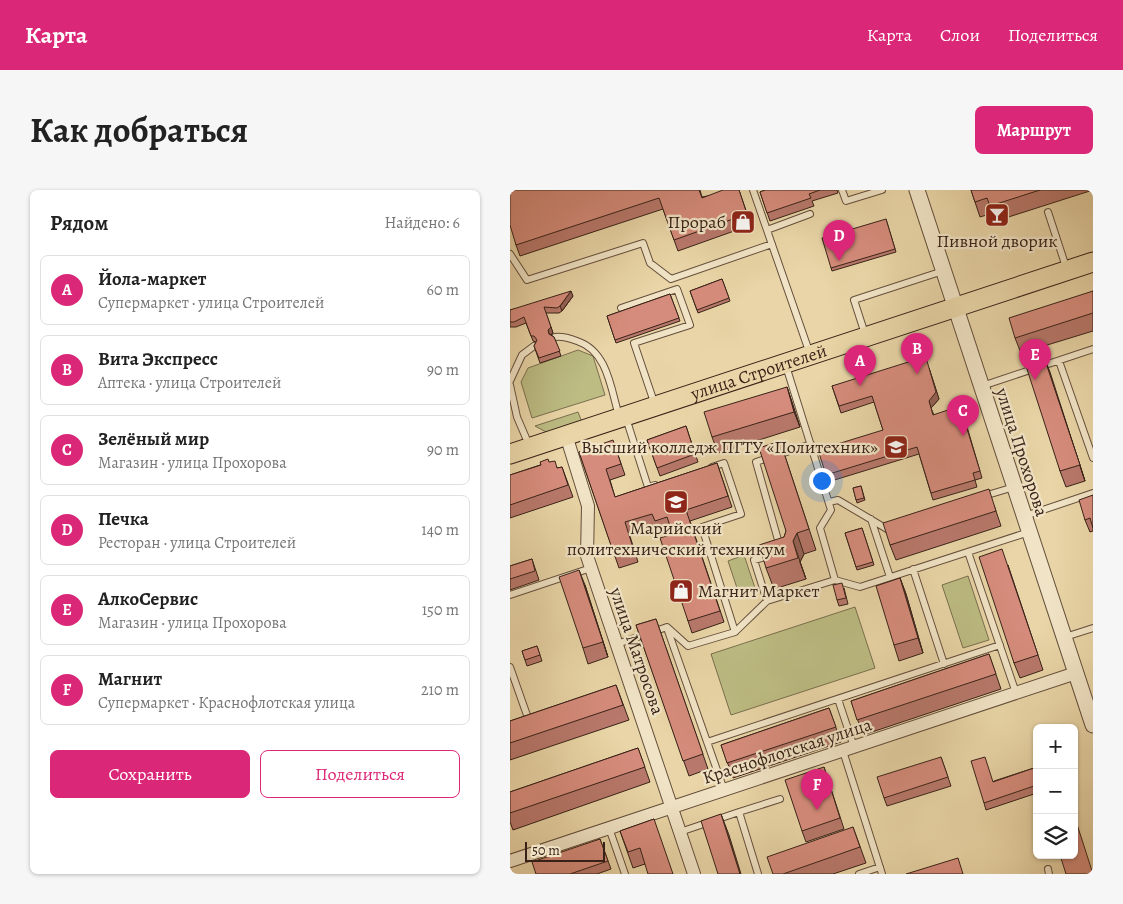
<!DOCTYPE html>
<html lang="ru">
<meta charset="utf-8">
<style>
body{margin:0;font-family:Alegreya,serif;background:#f6f6f6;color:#222}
.controls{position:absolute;right:15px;bottom:15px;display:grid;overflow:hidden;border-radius:8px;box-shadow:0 1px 4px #0004}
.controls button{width:45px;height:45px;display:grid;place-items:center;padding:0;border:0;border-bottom:1px solid #e0e0e0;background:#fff;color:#222;font:25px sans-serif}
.scale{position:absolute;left:15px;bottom:12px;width:80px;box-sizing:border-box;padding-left:5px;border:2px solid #382218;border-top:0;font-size:14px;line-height:18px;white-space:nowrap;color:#382218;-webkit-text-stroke:4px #f1e4c6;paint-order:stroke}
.you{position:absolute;left:311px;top:290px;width:18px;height:18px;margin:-12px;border:4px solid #fff;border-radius:50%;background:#1a73e8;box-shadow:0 0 0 8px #1a73e833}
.badge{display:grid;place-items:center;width:32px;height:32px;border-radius:50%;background:#db2777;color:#fff;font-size:16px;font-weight:700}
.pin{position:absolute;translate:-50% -41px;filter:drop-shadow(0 1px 2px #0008)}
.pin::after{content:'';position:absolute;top:26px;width:18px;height:15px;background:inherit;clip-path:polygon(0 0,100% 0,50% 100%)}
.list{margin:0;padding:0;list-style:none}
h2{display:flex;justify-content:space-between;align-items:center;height:65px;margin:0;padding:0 20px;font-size:21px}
h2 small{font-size:16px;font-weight:400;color:#767676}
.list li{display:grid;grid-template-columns:32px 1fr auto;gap:15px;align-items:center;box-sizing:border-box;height:70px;margin:0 10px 10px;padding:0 10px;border:1px solid #e0e0e0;border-radius:8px}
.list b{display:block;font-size:19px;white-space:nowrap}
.list p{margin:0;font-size:16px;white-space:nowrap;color:#767676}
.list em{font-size:16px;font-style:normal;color:#767676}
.actions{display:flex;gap:10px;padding:15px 20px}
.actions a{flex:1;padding:11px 0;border:1px solid #db2777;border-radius:8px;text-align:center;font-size:18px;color:#db2777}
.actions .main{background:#db2777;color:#fff}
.icon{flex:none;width:28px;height:28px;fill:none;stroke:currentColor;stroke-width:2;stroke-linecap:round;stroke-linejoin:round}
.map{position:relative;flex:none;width:583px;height:684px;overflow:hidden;border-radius:8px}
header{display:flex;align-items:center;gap:30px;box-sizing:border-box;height:70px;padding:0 25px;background:#db2777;color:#fff}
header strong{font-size:24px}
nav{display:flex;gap:28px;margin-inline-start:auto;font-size:18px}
.intro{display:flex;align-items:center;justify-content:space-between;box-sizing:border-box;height:120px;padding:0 30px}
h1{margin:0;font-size:35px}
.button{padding:12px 22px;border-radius:8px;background:#db2777;color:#fff;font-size:18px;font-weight:700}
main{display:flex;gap:30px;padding:0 30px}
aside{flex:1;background:#fff;border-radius:8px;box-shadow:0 1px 4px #0004}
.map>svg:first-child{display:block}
.green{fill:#bcbc83;stroke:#7a6f4e}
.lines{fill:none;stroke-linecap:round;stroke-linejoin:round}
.service-casing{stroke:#644f3c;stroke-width:8}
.minor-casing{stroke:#644f3c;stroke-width:14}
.tertiary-casing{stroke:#644f3c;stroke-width:17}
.primary-casing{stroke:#382218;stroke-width:21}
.service{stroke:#f1e4c6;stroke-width:6}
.minor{stroke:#f1e4c6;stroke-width:12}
.tertiary{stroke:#f1e4c6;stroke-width:15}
.primary{stroke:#e9d5a7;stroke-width:19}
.wall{fill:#b8786b;stroke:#382218}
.shaded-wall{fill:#966257;stroke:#382218}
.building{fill:#d68c7c;stroke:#382218}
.labels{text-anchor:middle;stroke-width:4.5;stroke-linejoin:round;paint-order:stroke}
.poi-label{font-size:18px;fill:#382218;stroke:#f1e4c6;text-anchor:end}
.street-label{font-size:18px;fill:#382218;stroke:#f1e4c6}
</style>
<header>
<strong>Карта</strong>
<nav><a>Карта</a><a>Слои</a><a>Поделиться</a></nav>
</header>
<div class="intro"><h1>Как добраться</h1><a class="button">Маршрут</a></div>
<main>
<aside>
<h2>Рядом<small>Найдено: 6</small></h2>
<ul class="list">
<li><span class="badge">A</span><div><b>Йола-маркет</b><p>Супермаркет · улица Строителей</p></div><em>60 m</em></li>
<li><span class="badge">B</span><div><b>Вита Экспресс</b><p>Аптека · улица Строителей</p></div><em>90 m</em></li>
<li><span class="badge">C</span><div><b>Зелёный мир</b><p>Магазин · улица Прохорова</p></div><em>90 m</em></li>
<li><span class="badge">D</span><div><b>Печка</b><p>Ресторан · улица Строителей</p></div><em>140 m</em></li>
<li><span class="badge">E</span><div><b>АлкоСервис</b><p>Магазин · улица Прохорова</p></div><em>150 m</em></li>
<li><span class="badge">F</span><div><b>Магнит</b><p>Супермаркет · Краснофлотская улица</p></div><em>210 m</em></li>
</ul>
<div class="actions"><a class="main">Сохранить</a><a>Поделиться</a></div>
</aside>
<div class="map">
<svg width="583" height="684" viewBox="0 0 583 684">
<rect width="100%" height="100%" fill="#e9d5a7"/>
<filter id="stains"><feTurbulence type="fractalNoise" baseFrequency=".004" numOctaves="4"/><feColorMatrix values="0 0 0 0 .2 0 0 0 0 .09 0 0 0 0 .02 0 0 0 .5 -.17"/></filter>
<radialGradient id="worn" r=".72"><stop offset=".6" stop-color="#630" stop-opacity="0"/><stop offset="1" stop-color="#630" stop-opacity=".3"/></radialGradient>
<!-- green -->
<path class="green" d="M68 160 83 166 95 205 22 228 11 192 18 178Z
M68 222 72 232 38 243 25 236Z
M234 365 245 398 229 404 218 371Z
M458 386 479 450 453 458 432 395Z
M345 417 365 478 221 525 201 464Z"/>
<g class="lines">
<defs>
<path id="service" d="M243 0 300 164
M332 0 336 11 372 0
M538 22 557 80
M257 40 300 24
M0 64 17 90 133 53 140 73 161 89 262 54
M111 118 167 99 180 135 124 153 145 215
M355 144 344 110 433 81
M45 147C53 146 59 148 67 151 98 161 101 200 109 226
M549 171 583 268
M0 191 12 165 24 156
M0 195 7 227 19 255
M472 196 583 159
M116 228 138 297 145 295
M474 306 504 297
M319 312 328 310 377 339 382 337
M515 326 583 303
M361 329 380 387
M270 357 246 272 301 254
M458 362 506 503
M260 366 244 370 257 411 325 390 310 338 321 320 276 176
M403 379 434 474
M325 390 350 397 519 342
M0 405 81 378
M157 438 214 600
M225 442 257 411
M555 447 583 438
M107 454 157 437 178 456 225 442 192 337 231 324 214 273 202 277
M0 477 18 528
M328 509 344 557
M197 552 490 455
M333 561 372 684
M229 622 270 609
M99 638 115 684
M170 642 229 622 248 684
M538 679 539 684
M349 684 370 677"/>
<path id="minor" d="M56 245 78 316 77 366 184 684
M0 671 566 483"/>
<path id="tertiary" d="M407 0 583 535"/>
<g id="primary">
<path id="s1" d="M0 264 583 72"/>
</g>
</defs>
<!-- service casing -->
<use href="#service" class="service-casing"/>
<!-- minor casing -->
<use href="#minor" class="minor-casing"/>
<!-- tertiary casing -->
<use href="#tertiary" class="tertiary-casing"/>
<!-- primary casing -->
<use href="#primary" class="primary-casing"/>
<!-- service -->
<use href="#service" class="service"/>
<!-- minor -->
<use href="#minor" class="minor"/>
<!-- tertiary -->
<use href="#tertiary" class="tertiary"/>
<!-- primary -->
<use href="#primary" class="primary"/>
</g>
<!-- wall -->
<path class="wall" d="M0 0H190L192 7 229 0 241 35 168 61 153 19 10 66 6 55Z
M255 0H327L328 3 302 11 304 16 260 31 250 2Z
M461 0H583L486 31 483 23 470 27Z
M376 29 386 62 322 81 321 78Z
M212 89 220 111 188 123 180 101Z
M583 101V141L511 163 505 148Z
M160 104 170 131 106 153 97 126Z
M63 106 52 121 49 123H36L43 143 41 145 44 147 51 166 30 173 24 156 26 152 23 151 16 133 6 137H0V120Z
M534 167 575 291 556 297 550 281Z
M419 178 429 209 421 218 424 225 453 223 472 288 465 290 467 297 423 310 409 264 318 292 316 285 373 240 364 212 331 223 322 196Z
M277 197 290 237 208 263 202 247Z
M176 236 188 272 150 286 137 250Z
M270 251 306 360 294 364 290 372 296 389 264 399 256 378 274 347 276 341Z
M69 262H107L115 285 100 290 105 307 207 273 222 317 180 331 214 432 182 443 178 431 163 344 161 338 149 342 146 336 119 343 128 372 109 378Z
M39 272 48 278 52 277 63 307 0 328V285Z
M351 296 355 310 347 313 343 298Z
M583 305V341L580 342 575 330Z
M484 315 491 336 386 370 380 355Z
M352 338 364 375 347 380 335 343Z
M22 369 29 390 0 400V376Z
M498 375 533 480 510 488 504 473Z
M390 388 396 404 413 463 389 471 384 455Z
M75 395 98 467 78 474 73 458Z
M334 398 338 414 329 416 327 410Z
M146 429 198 579 179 586 126 435Z
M27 456 32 471 17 476 12 461Z
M479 464 491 499 353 545 341 511Z
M106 495 119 530 0 570V531Z
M319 518 331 552 223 588 211 555Z
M128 558 140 592 3 640 0 632V602Z
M431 567 441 596 377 616 374 608Z
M314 577 334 639 296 652 292 641Z
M527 577V603L476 620 474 613 484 591Z
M144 629 135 674 123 678 110 641Z
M343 637 356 673 323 684H263Z
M90 649 101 679 87 684H26Z"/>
<!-- shaded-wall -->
<path class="shaded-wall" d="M61 101 63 106 52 121 50 116Z
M41 137 43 143 40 145 39 144 38 140Z
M534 167 540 182 575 291 570 275Z
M419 178 429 209 421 218 419 211Z
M277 197 282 212 290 237 284 222Z
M287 343 294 364 290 372 296 389 283 351Z
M69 380 75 395 98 467Z
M390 388 396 404 413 463 408 448Z
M211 624 219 645 231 684H230Z"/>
<!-- building -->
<path class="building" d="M0 0H189L192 8 213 0H229L237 24 164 50 149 8 6 55 0 35Z
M255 0H310L299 4 301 8 257 23 250 2Z
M461 0H530L480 16 477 8 465 12Z
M376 29 385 59 321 78 312 48Z
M212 89 219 108 187 120 180 101Z
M61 101 50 116 47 118 34 117 41 137 38 140 39 144 44 147 50 161 29 168 24 156 27 150 24 146H21L14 127 4 132H0V120Z
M583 101V123L505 148 499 128Z
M160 104 169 128 105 150 97 126Z
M534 167 570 275 550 281 515 173Z
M411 168 417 171 426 202 419 211 423 225 450 216 470 281 463 283 465 290 421 303 407 257 316 285 308 260 373 240 362 206 329 216 322 196Z
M277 197 284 222 202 247 194 222Z
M176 236 185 264 147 278 137 250Z
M103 250 111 274 96 279 105 307 207 273 218 306 176 320 210 421 178 431 150 348 163 344 157 327 145 331 142 324 115 332 124 361 105 367 69 262Z
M270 251 299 339 287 343 283 351 288 368 256 378 249 355 274 347 276 341 249 258Z
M38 269 39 272 45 271 47 278 52 277 58 295 0 315V285L31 275 30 272Z
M351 296 354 308 346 310 343 298Z
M479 299 486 321 380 355 373 333Z
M583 305V338L580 328 575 330 569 310Z
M352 338 363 372 346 377 335 343Z
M492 359 528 465 504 473 469 367Z
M22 369 25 381 0 389V376Z
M69 380 93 452 73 458 49 387Z
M390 388 408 448 384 455 366 396Z
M332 393 336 408 327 410 323 395Z
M146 429 193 564 173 571 126 435Z
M27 456 30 465 15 470 12 461Z
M479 464 486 484 347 530 341 511Z
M106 495 113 515 0 553V531Z
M319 518 326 537 217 573 211 555Z
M128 558 135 577 0 623V602Z
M431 567 438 587 374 608 367 587Z
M475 567 483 592 527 577V595L474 613 461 571Z
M314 577 330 628 292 641 275 590Z
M211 624 230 684H208L191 631Z
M564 625 583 684H556L550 665H564Z
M144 629 163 684H138L130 658 118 662 110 641Z
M343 637 350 657 273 684H263L257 667Z
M90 649 98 671 60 684H26L22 672Z
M448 668 453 684H396Z"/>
<!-- icons -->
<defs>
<symbol id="bar-square" viewBox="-11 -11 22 22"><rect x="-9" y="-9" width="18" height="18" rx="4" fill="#8f2418" stroke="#f1e4c6"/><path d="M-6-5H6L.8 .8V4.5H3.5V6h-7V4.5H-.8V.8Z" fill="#fff"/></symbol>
<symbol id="shop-square" viewBox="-11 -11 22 22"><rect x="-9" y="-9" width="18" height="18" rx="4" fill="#8f2418" stroke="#f1e4c6"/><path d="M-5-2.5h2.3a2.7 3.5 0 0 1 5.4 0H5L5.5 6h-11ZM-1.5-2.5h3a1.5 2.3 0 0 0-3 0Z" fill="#fff"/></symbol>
<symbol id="university-square" viewBox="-11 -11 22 22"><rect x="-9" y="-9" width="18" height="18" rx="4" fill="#8f2418" stroke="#f1e4c6"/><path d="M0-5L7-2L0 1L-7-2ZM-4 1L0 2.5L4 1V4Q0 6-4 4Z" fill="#fff"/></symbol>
</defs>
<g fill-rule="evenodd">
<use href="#bar-square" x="473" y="11" width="28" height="28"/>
<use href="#shop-square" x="219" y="18" width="28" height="28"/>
<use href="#university-square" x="372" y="243" width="28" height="28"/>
<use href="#university-square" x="152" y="298" width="28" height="28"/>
<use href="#shop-square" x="157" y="387" width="28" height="28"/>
</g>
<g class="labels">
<!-- poi labels -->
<g class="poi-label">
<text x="216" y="38">Прораб</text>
<text x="487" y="57" text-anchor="middle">Пивной дворик</text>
<text x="368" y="263">Высший колледж ПГТУ «Политехник»</text>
<text x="166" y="344" text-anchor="middle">Марийский<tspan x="166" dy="21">политехнический техникум</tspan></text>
<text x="188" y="407" text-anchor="start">Магнит Маркет</text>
</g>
<!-- street labels -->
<g class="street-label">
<text dy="6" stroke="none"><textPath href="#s1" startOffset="262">улица Строителей</textPath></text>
<text transform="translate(512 262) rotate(72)" y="6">улица Прохорова</text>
<text transform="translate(127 461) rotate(71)" y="6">улица Матросова</text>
<text transform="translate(277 561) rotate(-18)" y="6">Краснофлотская улица</text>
</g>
</g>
<rect width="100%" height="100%" filter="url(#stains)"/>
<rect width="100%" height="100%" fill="url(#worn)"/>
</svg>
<div class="controls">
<button>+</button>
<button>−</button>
<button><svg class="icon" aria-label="layers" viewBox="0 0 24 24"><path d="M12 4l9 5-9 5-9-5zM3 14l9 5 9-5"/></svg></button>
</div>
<div class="scale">50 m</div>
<div class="you"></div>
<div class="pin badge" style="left:350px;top:196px">A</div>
<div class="pin badge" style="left:407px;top:184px">B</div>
<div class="pin badge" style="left:453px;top:246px">C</div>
<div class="pin badge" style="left:329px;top:71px">D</div>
<div class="pin badge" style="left:525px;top:190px">E</div>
<div class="pin badge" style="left:307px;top:620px">F</div>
</div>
</main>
